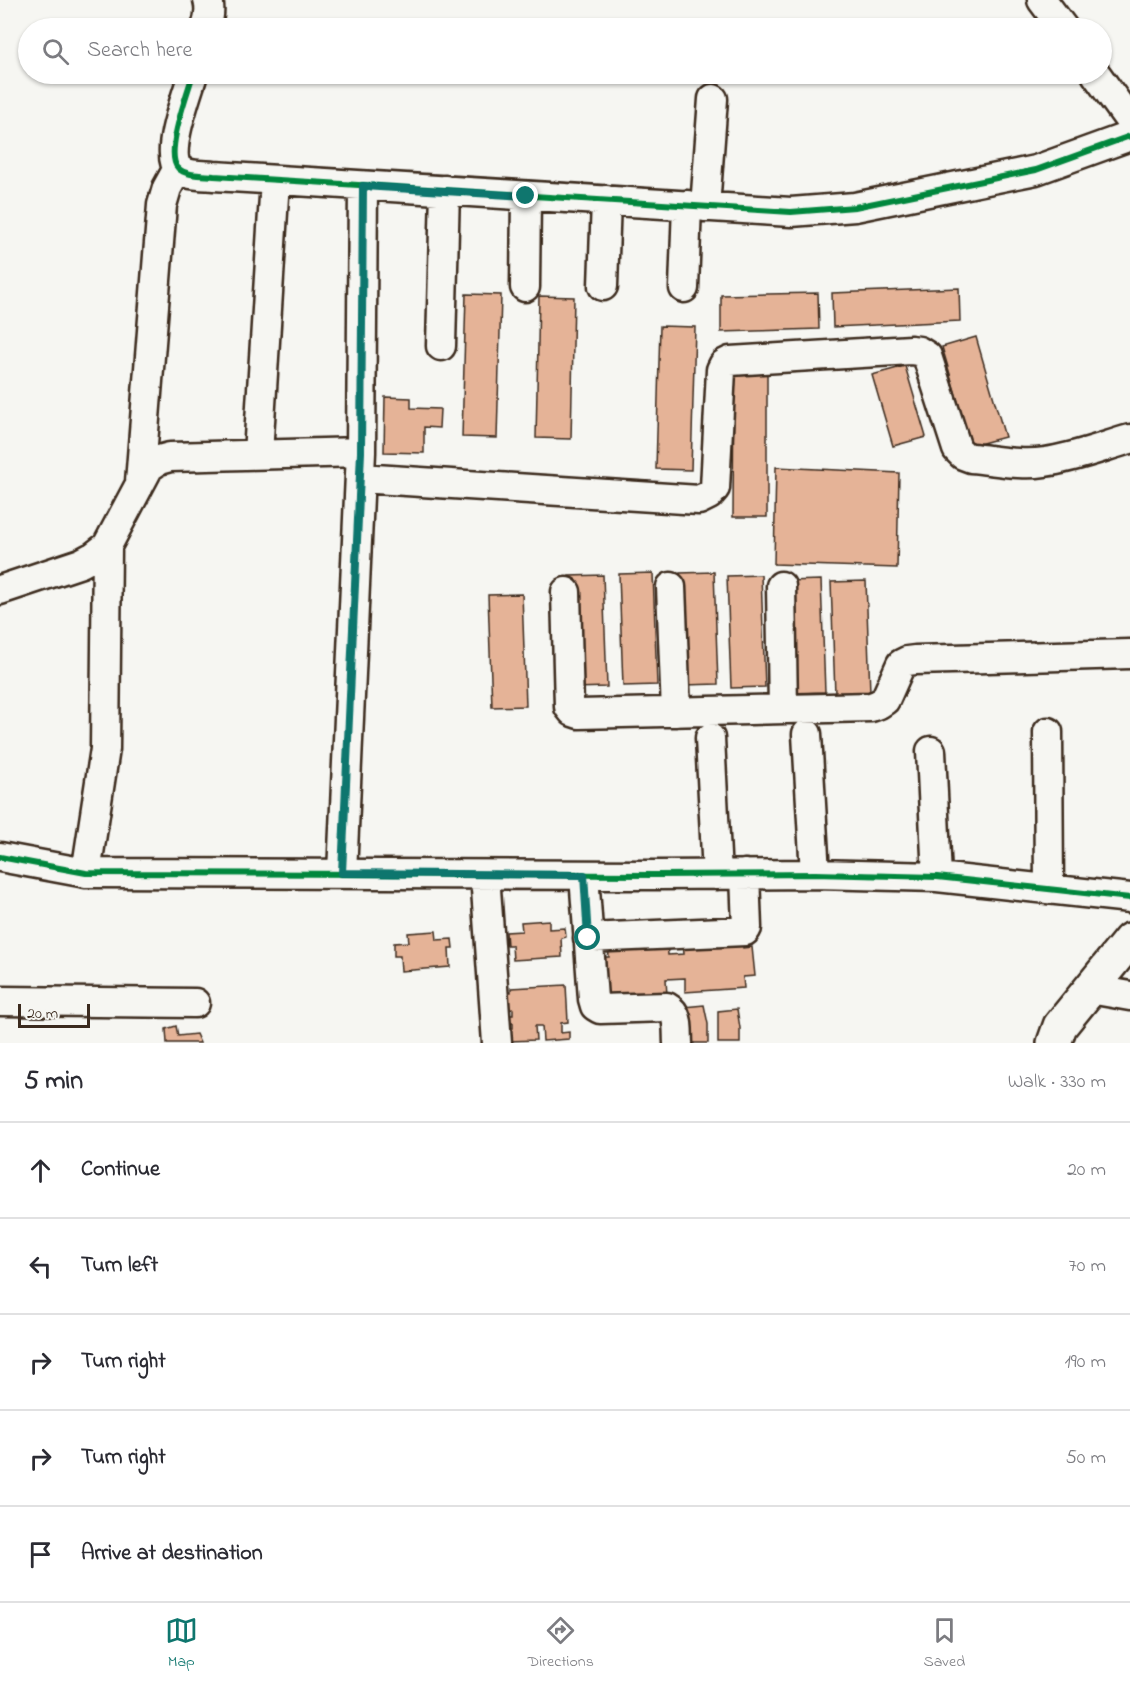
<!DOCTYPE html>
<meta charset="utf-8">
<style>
body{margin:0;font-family:"Indie Flower",sans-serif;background:#f2f2f3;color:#2b2b33}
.scale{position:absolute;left:18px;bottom:15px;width:72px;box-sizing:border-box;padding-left:6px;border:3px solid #3b2a1e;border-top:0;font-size:16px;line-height:21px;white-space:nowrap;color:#3b2a1e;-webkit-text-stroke:4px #f6f6f2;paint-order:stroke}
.stop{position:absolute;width:18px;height:18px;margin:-14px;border:4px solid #0f766e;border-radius:50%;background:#fff}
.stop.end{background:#0f766e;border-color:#fff;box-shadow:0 2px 6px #0008}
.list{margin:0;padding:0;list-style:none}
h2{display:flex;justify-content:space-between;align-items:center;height:78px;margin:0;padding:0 24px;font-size:26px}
h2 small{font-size:20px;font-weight:400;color:#7c7c81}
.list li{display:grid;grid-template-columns:39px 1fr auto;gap:18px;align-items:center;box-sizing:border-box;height:96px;padding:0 24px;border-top:2px solid #e1e1e2}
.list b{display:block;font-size:22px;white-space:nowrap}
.list em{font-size:20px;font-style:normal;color:#7c7c81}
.icon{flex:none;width:33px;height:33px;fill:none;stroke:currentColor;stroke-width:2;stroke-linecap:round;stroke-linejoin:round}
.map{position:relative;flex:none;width:1130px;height:1043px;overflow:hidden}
.search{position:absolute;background:#fff;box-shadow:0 2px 4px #0004;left:18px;right:18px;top:18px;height:66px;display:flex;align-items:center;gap:15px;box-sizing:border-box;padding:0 21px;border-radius:33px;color:#7c7c81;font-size:22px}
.sheet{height:558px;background:#fff}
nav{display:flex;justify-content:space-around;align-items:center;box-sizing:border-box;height:84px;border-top:2px solid #e1e1e2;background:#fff;font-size:16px;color:#7c7c81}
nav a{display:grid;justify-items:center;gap:3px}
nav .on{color:#0f766e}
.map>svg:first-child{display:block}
.building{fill:#e5b397;stroke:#3b2a1e;stroke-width:1.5}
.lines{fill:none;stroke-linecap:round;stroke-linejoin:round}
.street-casing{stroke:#3b2a1e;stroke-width:33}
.secondary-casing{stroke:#3b2a1e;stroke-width:38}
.street{stroke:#f6f6f2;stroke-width:28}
.secondary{stroke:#f6f6f2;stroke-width:33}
.cycleway-casing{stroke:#f6f6f2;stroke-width:10}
.cycleway{stroke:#00873e;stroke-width:6}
.route{stroke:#0f766e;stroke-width:8}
</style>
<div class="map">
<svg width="1130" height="1043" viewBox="0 0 1130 1043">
<rect width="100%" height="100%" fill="#f6f6f2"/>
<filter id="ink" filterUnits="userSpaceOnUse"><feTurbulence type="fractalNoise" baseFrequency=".0167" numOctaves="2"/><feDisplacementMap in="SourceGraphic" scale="12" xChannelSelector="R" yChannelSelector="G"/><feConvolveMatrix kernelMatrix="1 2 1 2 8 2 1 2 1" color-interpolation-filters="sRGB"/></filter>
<g filter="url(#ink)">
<!-- building -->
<path class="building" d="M959 288 960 321 833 327 832 293Z
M818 293 819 329 721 332V295Z
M466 294 501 295 497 438 462 437Z
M539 296 574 297 571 439 536 438Z
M660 326 695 327 691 470 656 469Z
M976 337 1005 437 971 446 942 347Z
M905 366 926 437 893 446 872 375Z
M734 372H767V517H733Z
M385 397 411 398V408L440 409 439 428 424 427V453L384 452Z
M776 467 899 473 897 568 774 564Z
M714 572 718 684 684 685 680 573Z
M653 573 657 685 623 686 619 574Z
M603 575 607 687 574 688 569 576Z
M761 575 765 687 731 688 727 576Z
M821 580 825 692 790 693 787 581Z
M866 581 870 693 835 694 831 582Z
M522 594 526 706 492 707 488 595Z
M549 920V929L565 928 566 937 561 938 562 957 513 960 512 945H507L506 932 522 931 521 922Z
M436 931 437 940 452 939 453 948H449L450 967 401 971 400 956H394V943L409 942 408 933Z
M743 938V948L752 947 755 976 743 977 744 988 685 992V978L666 979 667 996 604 1000 599 957H609L608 946 667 942 668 955 684 954 683 942Z
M566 985 568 1022 561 1023V1033L569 1032V1039L543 1041 542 1026H535L536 1040 509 1041 508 1028H513V1023L508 1024V1015H513V1009L505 1010 504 992H511V988Z
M704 1005 708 1024V1043H686L684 1007Z
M737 1009 740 1028V1043H718V1011Z
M176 1026 178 1036 196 1034 200 1043H167L166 1029Z"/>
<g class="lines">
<defs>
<path id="street" d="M1042 0 1063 28
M206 28C209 19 211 10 208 0
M193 74C188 92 164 154 178 168 185 176 204 175 214 176L791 212 855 207 1036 170 1130 136
M1096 74 1130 121
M705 207 713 99
M603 286 606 200
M525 287 526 196
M684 288 687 205
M441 346 445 190
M258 454 275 180
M360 478 699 500 709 495 715 488 721 370 724 364 730 361 911 350 919 351 927 356 957 449 963 455 971 458C995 460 1021 466 1045 462 1074 458 1102 447 1130 439
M140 482 162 205 167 188 178 168
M781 586 783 709
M671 587 676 712
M0 590 81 563 94 556 107 546 149 467 159 460 170 457 361 452
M566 592 569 707 573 712 579 714 871 707 879 704 885 700 901 664 907 661 915 660 1130 654
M1048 732 1049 889
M807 734 815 874
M710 738 717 875
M931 751 937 877
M0 857 86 873 658 875 815 874 937 877 1130 898
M86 873 105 749 107 546
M342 873 361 452 363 186
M485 875 497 1043
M584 875 593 999 595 1006 600 1009 667 1007C680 1014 677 1030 678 1043
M588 938 745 931 747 928 745 874
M1090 989 1130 996
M0 1001 195 1003"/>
<path id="secondary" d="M1054 1043 1060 1026 1130 940"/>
</defs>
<!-- street casing -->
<use href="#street" class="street-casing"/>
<!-- secondary casing -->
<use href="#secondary" class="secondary-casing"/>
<!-- street -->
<use href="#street" class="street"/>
<!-- secondary -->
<use href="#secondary" class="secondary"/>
<defs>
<path id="cycleway" d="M193 74C188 92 164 154 178 168 185 176 204 175 214 176L791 212 855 207 1036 170 1130 136
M0 857 86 873 658 875 815 874 937 877 1130 898"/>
</defs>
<!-- cycleway casing -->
<use href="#cycleway" class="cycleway-casing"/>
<!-- cycleway -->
<use href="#cycleway" class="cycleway"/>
</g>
</g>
<g class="lines" filter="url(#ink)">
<!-- route -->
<path class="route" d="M526 196 363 186 361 452 342 873 584 875 588 938"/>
</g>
</svg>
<div class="scale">20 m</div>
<div class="stop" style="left:588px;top:938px"></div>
<div class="stop end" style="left:526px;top:196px"></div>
<div class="search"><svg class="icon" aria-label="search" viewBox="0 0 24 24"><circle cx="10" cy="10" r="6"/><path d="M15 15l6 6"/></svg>Search here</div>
</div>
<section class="sheet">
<h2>5 min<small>Walk · 330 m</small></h2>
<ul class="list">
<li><svg class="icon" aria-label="ahead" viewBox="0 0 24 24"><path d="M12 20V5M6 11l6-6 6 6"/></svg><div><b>Continue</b></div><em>20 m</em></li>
<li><svg class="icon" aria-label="left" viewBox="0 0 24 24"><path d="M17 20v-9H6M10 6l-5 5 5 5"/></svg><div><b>Turn left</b></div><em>70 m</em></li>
<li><svg class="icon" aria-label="right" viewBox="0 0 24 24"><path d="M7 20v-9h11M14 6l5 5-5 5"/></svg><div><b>Turn right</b></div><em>190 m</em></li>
<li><svg class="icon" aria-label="right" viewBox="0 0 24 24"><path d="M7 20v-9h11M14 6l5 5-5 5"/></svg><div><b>Turn right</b></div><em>50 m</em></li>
<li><svg class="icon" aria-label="arrive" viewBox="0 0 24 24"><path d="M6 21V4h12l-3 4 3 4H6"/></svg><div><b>Arrive at destination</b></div></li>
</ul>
</section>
<nav>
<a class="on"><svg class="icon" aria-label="map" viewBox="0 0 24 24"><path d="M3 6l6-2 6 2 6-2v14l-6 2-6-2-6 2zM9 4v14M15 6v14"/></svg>Map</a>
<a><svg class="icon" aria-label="directions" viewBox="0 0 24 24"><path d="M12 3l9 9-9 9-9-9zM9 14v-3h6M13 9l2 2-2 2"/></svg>Directions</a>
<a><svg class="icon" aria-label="saved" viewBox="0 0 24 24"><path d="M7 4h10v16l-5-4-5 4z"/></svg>Saved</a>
</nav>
